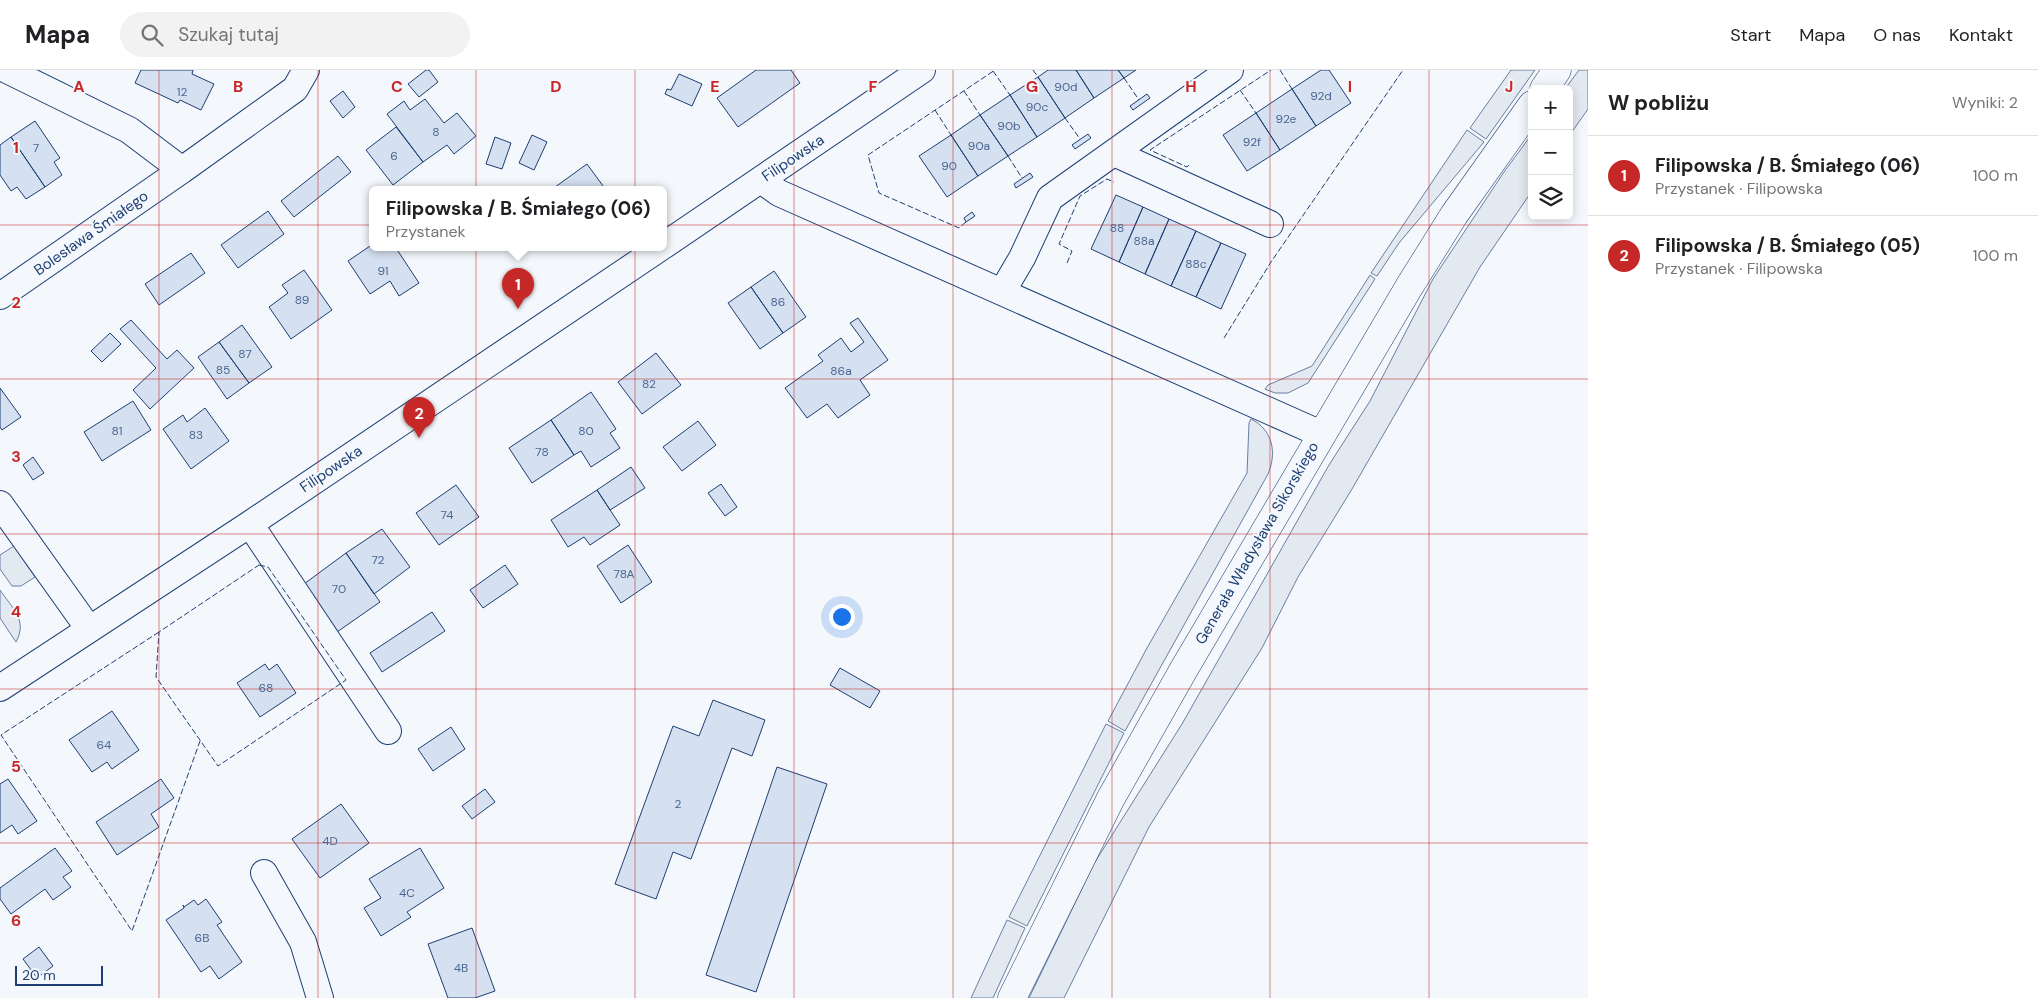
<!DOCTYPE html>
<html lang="pl">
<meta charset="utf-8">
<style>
body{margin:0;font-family:"DM Sans",sans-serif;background:#f2f2f2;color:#202124}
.controls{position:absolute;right:15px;top:15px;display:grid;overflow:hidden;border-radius:8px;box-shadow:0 2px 12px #0003}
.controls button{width:45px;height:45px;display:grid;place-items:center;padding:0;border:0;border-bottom:1px solid #e0e0e0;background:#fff;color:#202124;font:25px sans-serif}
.scale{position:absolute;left:15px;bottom:12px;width:88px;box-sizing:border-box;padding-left:5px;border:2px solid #1d3f73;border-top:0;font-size:14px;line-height:18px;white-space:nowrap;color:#1d3f73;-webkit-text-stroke:4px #f4f7fb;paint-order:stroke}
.you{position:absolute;left:841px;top:546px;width:18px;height:18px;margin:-12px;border:4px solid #fff;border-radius:50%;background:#1a73e8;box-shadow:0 0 0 8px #1a73e833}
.badge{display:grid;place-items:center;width:32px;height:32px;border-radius:50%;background:#c62828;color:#fff;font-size:16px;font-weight:700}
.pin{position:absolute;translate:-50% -41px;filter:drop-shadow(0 1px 2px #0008)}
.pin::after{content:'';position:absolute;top:26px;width:18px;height:15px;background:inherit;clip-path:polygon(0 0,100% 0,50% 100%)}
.popup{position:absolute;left:369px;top:116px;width:298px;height:65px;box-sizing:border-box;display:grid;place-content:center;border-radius:8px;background:#fff;filter:drop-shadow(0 1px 4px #0005);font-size:16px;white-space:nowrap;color:#757577}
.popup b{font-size:19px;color:#202124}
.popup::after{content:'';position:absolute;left:50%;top:100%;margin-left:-10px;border:10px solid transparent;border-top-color:#fff}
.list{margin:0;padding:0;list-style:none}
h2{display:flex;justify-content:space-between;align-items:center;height:65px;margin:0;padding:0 20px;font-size:21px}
h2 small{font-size:16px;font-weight:400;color:#757577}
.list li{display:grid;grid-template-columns:32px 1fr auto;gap:15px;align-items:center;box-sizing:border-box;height:80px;padding:0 20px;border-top:1px solid #e0e0e0}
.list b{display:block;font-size:19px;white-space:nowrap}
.list p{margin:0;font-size:16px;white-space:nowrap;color:#757577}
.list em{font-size:16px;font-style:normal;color:#757577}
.icon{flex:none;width:28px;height:28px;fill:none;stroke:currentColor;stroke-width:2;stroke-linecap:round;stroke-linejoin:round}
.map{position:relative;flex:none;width:1588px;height:928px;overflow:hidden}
header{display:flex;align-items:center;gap:30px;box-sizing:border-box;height:70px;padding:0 25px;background:#fff;border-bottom:1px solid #e0e0e0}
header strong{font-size:24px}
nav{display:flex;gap:28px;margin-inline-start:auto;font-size:18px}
.search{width:350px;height:45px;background:#f2f2f2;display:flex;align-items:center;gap:12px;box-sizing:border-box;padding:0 18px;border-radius:28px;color:#757577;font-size:19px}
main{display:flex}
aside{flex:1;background:#fff}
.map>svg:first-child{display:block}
.green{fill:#e3e9f0;stroke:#687fa3}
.building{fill:#d5e0f0;stroke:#1d3f73}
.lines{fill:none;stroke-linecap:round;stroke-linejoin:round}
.minor-casing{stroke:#1d3f73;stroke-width:28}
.secondary-casing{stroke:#1d3f73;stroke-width:29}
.minor{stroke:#f4f7fb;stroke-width:26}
.secondary{stroke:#f4f7fb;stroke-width:28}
.fence{stroke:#1d3f73;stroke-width:1;stroke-dasharray:6 2.5;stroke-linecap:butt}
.grid{fill:none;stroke:#c62828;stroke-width:1;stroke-opacity:0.55}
.labels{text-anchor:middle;stroke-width:4;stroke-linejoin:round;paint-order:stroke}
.number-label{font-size:12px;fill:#4b6792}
.street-label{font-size:15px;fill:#1d3f73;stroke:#f4f7fb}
.grid-label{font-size:16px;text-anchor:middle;font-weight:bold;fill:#c62828;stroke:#f4f7fb;stroke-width:4;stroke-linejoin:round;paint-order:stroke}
</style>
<header>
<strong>Mapa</strong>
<div class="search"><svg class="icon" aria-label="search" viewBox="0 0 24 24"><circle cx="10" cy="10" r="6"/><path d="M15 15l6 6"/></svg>Szukaj tutaj</div>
<nav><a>Start</a><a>Mapa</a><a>O nas</a><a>Kontakt</a></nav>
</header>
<main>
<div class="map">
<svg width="1588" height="928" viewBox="0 0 1588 928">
<rect width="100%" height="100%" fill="#f4f7fb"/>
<!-- green -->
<path class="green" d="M1511 0H1535L1486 69 1470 58Z
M1579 0H1588V39L1569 66V19H1565Z
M1467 60 1484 72 1399 173 1377 206 1371 203Z
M1532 64V121L1480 197 1352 419 1298 507 1262 578 1149 757 1064 928H1029L1095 792 1182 654 1329 395 1370 331 1433 209 1504 102Z
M1370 205 1375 209 1308 313 1288 323H1275L1265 319 1268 315 1312 296Z
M1251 349C1273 360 1277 383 1268 404L1125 661 1108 651 1147 578 1247 403 1249 353Z
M14 476 35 507 21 516H12L0 499V485Z
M0 520C12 538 28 550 16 572L0 548Z
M1106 654 1124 663 1027 856 1009 847Z
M1007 850 1025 858 993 928H971Z"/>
<!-- building -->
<path class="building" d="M141 0H193L192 4 214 14 201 40 180 30 178 33 135 13Z
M426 0H429L438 12 419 27 408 14Z
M756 0H791L800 13 738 57 717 28Z
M1048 0H1076L1094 28 1065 48 1038 7Z
M1076 0H1118L1124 8 1094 28Z
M1118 0H1136L1124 8Z
M1321 0H1329L1351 33 1316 56 1292 19Z
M679 4 702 14 692 36 665 24 667 19 671 20Z
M1038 7 1065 48 1037 67 1010 25Z
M1292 19 1316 56 1280 80 1256 43Z
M343 21 355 37 343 48 330 31Z
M1147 24 1150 28 1133 40 1130 36Z
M1010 25 1037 67 1008 86 980 45Z
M425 29 444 53 457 43 476 66 454 84 447 75 423 92 387 44 404 31 410 40Z
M1256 43 1280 80 1247 101 1223 65Z
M980 45 1008 86 978 106 951 65Z
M35 51 60 88 54 92 62 105 45 117 11 67Z
M396 57 423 92 393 115 366 80Z
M1088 64 1091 68 1075 79 1072 75Z
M532 65 547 72 534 100 519 93Z
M951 65 978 106 947 127 919 86Z
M11 67 45 117 26 129 17 117 11 121 0 105V75Z
M495 67 511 73 502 99 486 94Z
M338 86 351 102 294 147 281 131Z
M587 94 606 120H551Z
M1030 103 1033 107 1016 118 1014 114Z
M1116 125 1143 137 1119 192 1091 179Z
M1143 137 1169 149 1145 204 1119 192Z
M268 141 284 164 238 198 221 175Z
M972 142 975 146 966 152 964 148Z
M1169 149 1196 161 1171 216 1145 204Z
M1196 161 1221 173 1196 227 1171 216Z
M1221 173 1246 184 1221 239 1196 227Z
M373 174V178H396L419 213 399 226 390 211 370 224 348 191Z
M191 183 205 203 159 235 145 214Z
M304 200 332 240 291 269 269 237 288 223 282 215Z
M774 201 806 247 783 263 751 217Z
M751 217 783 263 760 279 728 233Z
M858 248 888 290 860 310 870 325 838 348 827 334 807 348 785 318 823 291 818 285 841 268 851 282 864 272 850 253Z
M131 250 167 289 177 280 194 298 150 339 133 320 156 298 120 259Z
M242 255 272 297 249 313 219 272Z
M110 263 121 274 102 292 91 281Z
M219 272 249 313 227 329 198 287Z
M656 283 681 315 642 344 618 312Z
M0 318 21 347 2 360 0 357Z
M591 322 616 359 610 363 620 378 591 397 581 381 574 385 551 350Z
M133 331 151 360 102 391 84 362Z
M205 338 229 371 191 399 163 359 183 345 187 352Z
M551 350 574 385 532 413 509 378Z
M698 351 716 375 682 401 663 377Z
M33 387 44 403 33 410 23 395Z
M631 397 645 418 610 440 597 420Z
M721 414 737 437 725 446 708 423Z
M456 415 479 447 439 475 416 443Z
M597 420 620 455 590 475 584 467 568 477 551 450Z
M382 459 410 497 374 524 346 483Z
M628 475 652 512 621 533 597 496Z
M346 483 380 532 337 562 304 514Z
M505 495 518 514 483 538 470 520Z
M432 542 445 561 382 602 370 583Z
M265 594 269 600 277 594 296 623 260 647 237 613Z
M840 598 880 621 870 638 830 615Z
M713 630 765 650 752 686 732 678 691 789 673 782 656 829 615 814 673 656 699 666Z
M112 641 139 680 112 699 107 692 92 702 69 670Z
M451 657 465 679 433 701 418 679Z
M777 697 827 714 756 922 706 905Z
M8 709 37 751 18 764 12 755 0 763V714Z
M161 709 174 728 151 744 159 757 117 785 96 752Z
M485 719 495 732 472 749 462 736Z
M341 734 369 773 320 808 292 769Z
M55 778 72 801 63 807 71 817 53 830 45 819 11 844 0 829V818Z
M420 778 444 818 407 842 411 847 381 866 364 838 381 828 369 809Z
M206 829 222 852 217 855 242 892 219 909 210 896 201 902 166 850 184 838 183 835 184 837 194 830 198 835Z
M472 858 495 921 475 928H448L428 874Z
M39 877 53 896 37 908 23 889Z"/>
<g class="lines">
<defs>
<path id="minor" d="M1114 83 1270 154
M182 100 295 19 306 0
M761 110 779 123 1321 364
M663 176 922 0
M1002 222 1022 188 1050 128 1230 0
M0 226 182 100 129 60 7 0
M0 434 89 559
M250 454 388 661
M0 618 250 454 660 178
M264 803 303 872 320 928"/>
<path id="secondary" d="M1544 19 1557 0
M1012 928 1111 728 1184 599 1409 217 1454 145 1532 35"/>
</defs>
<!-- minor casing -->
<use href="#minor" class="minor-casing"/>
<!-- secondary casing -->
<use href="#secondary" class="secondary-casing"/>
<!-- minor -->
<use href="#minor" class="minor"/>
<!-- secondary -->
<use href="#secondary" class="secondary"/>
<!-- fence -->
<path class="fence" d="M1033 0 1038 7
M1280 0 1292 19
M993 1 1010 25
M1124 8 1139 30
M1240 20 1256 43
M964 21 980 45
M935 40 951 65
M1065 48 1080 69
M1008 86 1022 108
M1189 95 1187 97 1150 80 1271 0
M966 152 959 158 879 123 868 85 995 0
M1067 193 1072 181 1059 174 1080 126 1107 109 1114 112
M1224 268 1271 192 1403 0
M259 495 268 497 346 610 218 696 156 607 159 562Z
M159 562 1 665 132 861 200 671"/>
</g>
<!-- grid -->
<path class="grid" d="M159 0V928M318 0V928M476 0V928M635 0V928M794 0V928M953 0V928M1112 0V928M1270 0V928M1429 0V928M0 155H1588M0 309H1588M0 464H1588M0 619H1588M0 773H1588"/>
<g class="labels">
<!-- number labels -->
<g class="number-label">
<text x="1066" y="21">90d</text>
<text x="182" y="26">12</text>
<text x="1321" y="30">92d</text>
<text x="1037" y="41">90c</text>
<text x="1286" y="53">92e</text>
<text x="1009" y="60">90b</text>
<text x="436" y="66">8</text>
<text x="1252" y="76">92f</text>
<text x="979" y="80">90a</text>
<text x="36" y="82">7</text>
<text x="394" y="90">6</text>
<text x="949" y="100">90</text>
<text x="1117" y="162">88</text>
<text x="1144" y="175">88a</text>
<text x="1196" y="198">88c</text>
<text x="383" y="205">91</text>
<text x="302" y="234">89</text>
<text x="778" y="236">86</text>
<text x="245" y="288">87</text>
<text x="223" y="304">85</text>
<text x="841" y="305">86a</text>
<text x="649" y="318">82</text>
<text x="117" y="365">81</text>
<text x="586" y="365">80</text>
<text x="196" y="369">83</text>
<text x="542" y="386">78</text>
<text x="447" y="449">74</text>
<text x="378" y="494">72</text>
<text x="624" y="508">78A</text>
<text x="339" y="523">70</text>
<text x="266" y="622">68</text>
<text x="104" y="679">64</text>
<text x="678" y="738">2</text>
<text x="330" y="775">4D</text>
<text x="407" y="827">4C</text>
<text x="202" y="872">6B</text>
<text x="461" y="902">4B</text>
</g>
<!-- street labels -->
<g class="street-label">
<text transform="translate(793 88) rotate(-34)" y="5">Filipowska</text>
<text transform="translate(91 163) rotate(-35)" y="5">Bolesława Śmiałego</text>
<text transform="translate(331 399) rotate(-34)" y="5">Filipowska</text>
<text transform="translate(1257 473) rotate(-60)" y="5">Generała Władysława Sikorskiego</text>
</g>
</g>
<g class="grid-label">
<text x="79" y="22">A</text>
<text x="238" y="22">B</text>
<text x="397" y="22">C</text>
<text x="556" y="22">D</text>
<text x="715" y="22">E</text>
<text x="873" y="22">F</text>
<text x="1032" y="22">G</text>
<text x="1191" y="22">H</text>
<text x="1350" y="22">I</text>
<text x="1509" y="22">J</text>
<text x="16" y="83">1</text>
<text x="16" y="238">2</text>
<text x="16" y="392">3</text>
<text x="16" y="547">4</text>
<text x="16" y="702">5</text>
<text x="16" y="856">6</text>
</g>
</svg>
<div class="controls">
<button>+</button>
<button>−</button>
<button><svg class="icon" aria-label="layers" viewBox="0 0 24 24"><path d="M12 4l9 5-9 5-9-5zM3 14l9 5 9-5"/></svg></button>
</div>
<div class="scale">20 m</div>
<div class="you"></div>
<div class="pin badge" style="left:518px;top:239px">1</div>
<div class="popup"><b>Filipowska / B. Śmiałego (06)</b>Przystanek</div>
<div class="pin badge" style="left:419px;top:368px">2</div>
</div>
<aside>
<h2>W pobliżu<small>Wyniki: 2</small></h2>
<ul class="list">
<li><span class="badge">1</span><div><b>Filipowska / B. Śmiałego (06)</b><p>Przystanek · Filipowska</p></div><em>100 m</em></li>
<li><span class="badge">2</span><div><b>Filipowska / B. Śmiałego (05)</b><p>Przystanek · Filipowska</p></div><em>100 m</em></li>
</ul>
</aside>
</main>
